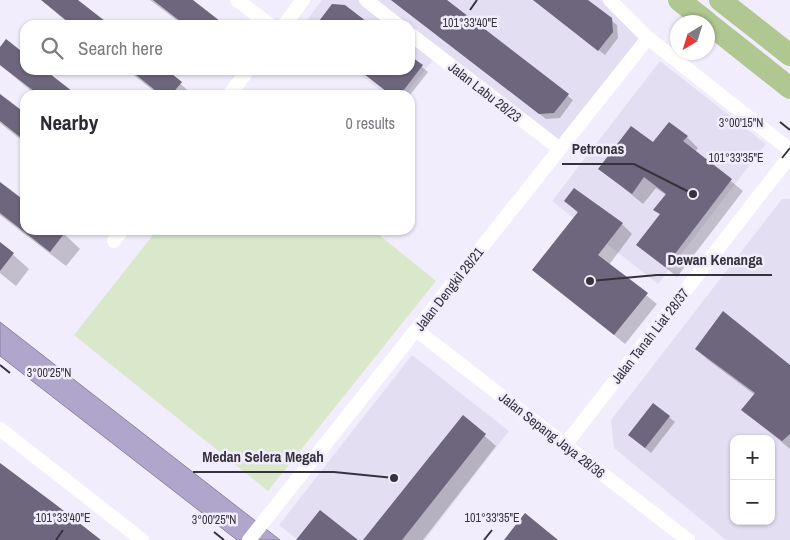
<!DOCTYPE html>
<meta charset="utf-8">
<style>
body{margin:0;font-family:"Archivo Narrow",sans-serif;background:#f7f7f7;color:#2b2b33}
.controls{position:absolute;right:15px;bottom:15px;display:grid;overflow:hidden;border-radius:10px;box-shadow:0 1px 4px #0004}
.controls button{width:45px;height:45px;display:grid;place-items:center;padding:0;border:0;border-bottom:1px solid #e1e1e2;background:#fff;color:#2b2b33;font:25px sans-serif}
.compass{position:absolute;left:670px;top:15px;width:45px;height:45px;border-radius:50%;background:#fff;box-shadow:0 1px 4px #0004;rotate:218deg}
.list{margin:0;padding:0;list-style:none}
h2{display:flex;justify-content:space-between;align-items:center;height:65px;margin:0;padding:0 20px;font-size:21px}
h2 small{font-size:16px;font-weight:400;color:#7c7c81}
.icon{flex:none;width:28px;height:28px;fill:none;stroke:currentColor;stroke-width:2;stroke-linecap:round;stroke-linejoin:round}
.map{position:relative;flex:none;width:790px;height:540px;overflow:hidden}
.search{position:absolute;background:#fff;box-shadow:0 1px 4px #0004;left:20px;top:20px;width:395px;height:55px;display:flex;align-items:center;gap:12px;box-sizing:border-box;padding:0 18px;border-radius:15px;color:#7c7c81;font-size:19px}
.panel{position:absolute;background:#fff;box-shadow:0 1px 4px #0004;left:20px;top:90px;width:395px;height:145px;border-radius:15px}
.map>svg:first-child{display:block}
.built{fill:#e4def2;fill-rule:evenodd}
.green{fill:#d9e7ca}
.water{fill:#b0a5ca;stroke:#8b82a0}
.shadow{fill:#0003}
.building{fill:#6d667d}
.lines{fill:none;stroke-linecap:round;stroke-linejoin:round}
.minor{stroke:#fff;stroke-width:14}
.primary{stroke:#b0c791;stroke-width:22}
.ticks{fill:none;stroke:#35323d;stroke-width:2}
.labels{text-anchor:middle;stroke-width:5;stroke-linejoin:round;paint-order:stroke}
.street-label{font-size:14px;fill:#35323d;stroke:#f2edfd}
.ticks-label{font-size:12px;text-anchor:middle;fill:#35323d;stroke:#f2edfd;stroke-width:5;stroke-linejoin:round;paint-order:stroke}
.leader{fill:none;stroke:#35323d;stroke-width:2}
.callout-dot{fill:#35323d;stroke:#f2edfd;stroke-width:2}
.callout-label{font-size:15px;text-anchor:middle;font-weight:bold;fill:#35323d;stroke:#f2edfd;stroke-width:5;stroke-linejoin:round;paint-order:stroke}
</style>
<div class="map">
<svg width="790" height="540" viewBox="0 0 790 540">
<rect width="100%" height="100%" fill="#f2edfd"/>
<!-- built -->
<path class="built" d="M322 0H601L614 10 641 39 559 141 440 51 405 95H386L354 70H410V25H303Z
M660 61 766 144 658 284 552 201Z
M782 199H790V540H726L614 448 611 420ZM734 439H771V521H734Z
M412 355 509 431 425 540H298L279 525Z"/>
<!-- green -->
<path class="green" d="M157 230H373L436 281 268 491 74 335Z"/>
<!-- water -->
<path class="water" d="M0 322 280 540H237L0 356Z"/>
<!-- shadow -->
<path class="shadow" d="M42 0H76L108 25H70Z
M150 0H191L222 25H183Z
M391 0H445L573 100 560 118 546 119Z
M533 0H587L617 25 618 38 605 55Z
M0 49 25 56V70H43L75 95H36L0 65Z
M410 57 428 72 410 95H391L359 70H410Z
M127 70H165L193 95H159Z
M0 96 25 115V143L0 123Z
M687 137 698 148 695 152 743 191 677 277 638 245 661 215 655 210 666 195 656 188 643 204 600 169 654 144Z
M0 183 25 203V230H60L80 249 66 266 0 215Z
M566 201 622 224 632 234 609 265 657 304 625 344 534 269 578 213Z
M0 243 29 269 16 286 0 273Z
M696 349 790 367V449L743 410 755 395 708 360Z
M463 417 496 446 423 540H365Z
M669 417 675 422 651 453 635 440Z"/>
<!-- building -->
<path class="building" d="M41 0H78L110 25H72Z
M153 0H193L225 25H185Z
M391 0H447L569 94 554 113 539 114Z
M533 0H588L612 18 613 32 598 51Z
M332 4 345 5 371 25H316Z
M6 39 25 54V70H45L77 95H39L0 65V47Z
M410 56 423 65 400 95H391L359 70H410Z
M130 70H167L182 82 171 95H161Z
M0 94 25 113V141L0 121Z
M669 122 688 136 683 141 732 179 665 267 636 245 660 214 653 210 666 194 644 177 632 194 598 169 631 126 653 142Z
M0 182 25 201V230H67L50 252 0 213Z
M574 188 623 223 598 255 648 293 614 335 532 270 578 212 564 201Z
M0 242 14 253 0 271Z
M723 311 790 365V434L782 441 741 410 755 393 695 349Z
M653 403 670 416 645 448 628 435Z
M463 415 486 434 402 540H363Z
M0 463 55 504 101 540H0Z
M320 510 358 540H296Z
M525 513 558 540H504Z"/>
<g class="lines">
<!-- minor -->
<path class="minor" d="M237 0 270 25
M366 0 398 25
M610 0 648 38 790 150
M284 25 303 0
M410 34 560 149
M229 95 248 70
M114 241 122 230
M416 330 688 540
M0 429 142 540
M565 445 790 156
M249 540 648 38"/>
<!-- primary -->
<path class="primary" d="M679 0 707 22
M720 0 790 55
M708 23 790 88"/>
</g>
<!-- ticks -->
<path class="ticks" d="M470 10 477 0M780 122 790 130M782 158 790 148M0 365 10 373M214 532 224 540M56 540 63 530M484 540 492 530"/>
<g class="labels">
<!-- street labels -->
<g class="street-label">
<text transform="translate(485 92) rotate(38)" y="5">Jalan Labu 28/23</text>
<text transform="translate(449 289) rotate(-52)" y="5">Jalan Dengkil 28/21</text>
<text transform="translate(650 336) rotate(-52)" y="5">Jalan Tanah Liat 28/37</text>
<text transform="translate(552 435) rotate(38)" y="5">Jalan Sepang Jaya 28/36</text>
</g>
</g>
<g class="ticks-label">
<text x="470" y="27">101°33'40"E</text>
<text x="741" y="127">3°00'15"N</text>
<text x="736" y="162">101°33'35"E</text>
<text x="49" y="377">3°00'25"N</text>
<text x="63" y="522">101°33'40"E</text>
<text x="492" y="522">101°33'35"E</text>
<text x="214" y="524">3°00'25"N</text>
</g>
<!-- callouts -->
<path class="leader" d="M693 194L634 164H562M590 281L657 275H772M394 478L334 472H193"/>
<g class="callout-dot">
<circle cx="693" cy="194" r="5"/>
<circle cx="590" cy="281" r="5"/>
<circle cx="394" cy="478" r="5"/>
</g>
<g class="callout-label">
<text x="598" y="154">Petronas</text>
<text x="715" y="265">Dewan Kenanga</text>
<text x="263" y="462">Medan Selera Megah</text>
</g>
</svg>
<div class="controls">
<button>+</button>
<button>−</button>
</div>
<svg class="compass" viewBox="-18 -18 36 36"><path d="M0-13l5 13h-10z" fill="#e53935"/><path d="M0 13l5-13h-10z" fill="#7c7c81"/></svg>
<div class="search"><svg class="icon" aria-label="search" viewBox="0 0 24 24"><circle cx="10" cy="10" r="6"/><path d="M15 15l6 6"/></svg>Search here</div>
<section class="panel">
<h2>Nearby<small>0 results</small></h2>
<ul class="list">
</ul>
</section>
</div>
